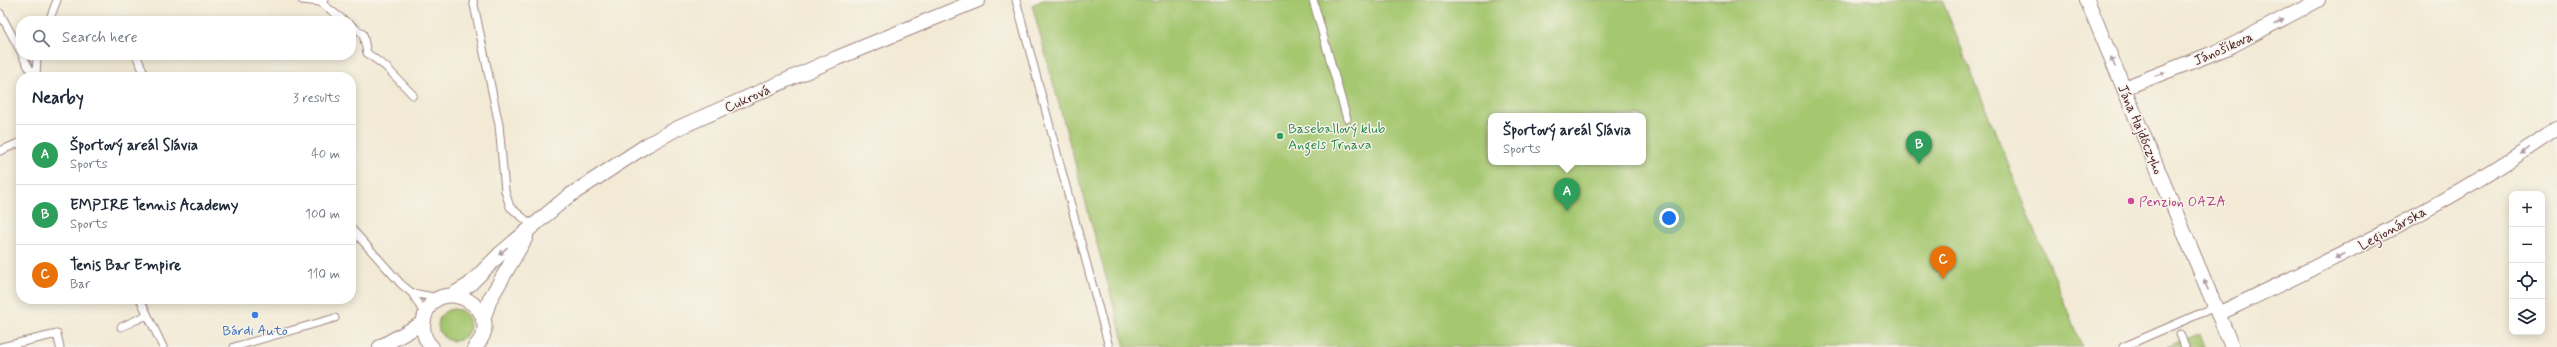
<!DOCTYPE html>
<meta charset="utf-8">
<style>
body{margin:0;font-family:Mynerve,sans-serif;background:#f6f6f7;color:#1f2937}
.controls{position:absolute;right:12px;bottom:12px;display:grid;overflow:hidden;border-radius:8px;box-shadow:0 2px 10px #0003}
.controls button{width:36px;height:36px;display:grid;place-items:center;padding:0;border:0;border-bottom:1px solid #e0e1e3;background:#fff;color:#1f2937;font:20px sans-serif}
.you{position:absolute;left:1669px;top:218px;width:14px;height:14px;margin:-10px;border:3px solid #fff;border-radius:50%;background:#1a73e8;box-shadow:0 0 0 6px #1a73e833}
.badge{display:grid;place-items:center;width:26px;height:26px;border-radius:50%;background:#7c3aed;color:#fff;font-size:13px;font-weight:700}
.pin{position:absolute;translate:-50% -33px;filter:drop-shadow(0 1px 2px #0008)}
.pin::after{content:'';position:absolute;top:21px;width:14px;height:12px;background:inherit;clip-path:polygon(0 0,100% 0,50% 100%)}
.popup{position:absolute;left:1488px;top:113px;width:158px;height:52px;box-sizing:border-box;display:grid;place-content:center;border-radius:8px;background:#fff;filter:drop-shadow(0 1px 3px #0005);font-size:13px;white-space:nowrap;color:#747a83}
.popup b{font-size:15px;color:#1f2937}
.popup::after{content:'';position:absolute;left:50%;top:100%;margin-left:-8px;border:8px solid transparent;border-top-color:#fff}
.list{margin:0;padding:0;list-style:none}
h2{display:flex;justify-content:space-between;align-items:center;height:52px;margin:0;padding:0 16px;font-size:17px}
h2 small{font-size:13px;font-weight:400;color:#747a83}
.list li{display:grid;grid-template-columns:26px 1fr auto;gap:12px;align-items:center;box-sizing:border-box;height:60px;padding:0 16px;border-top:1px solid #e0e1e3}
.list b{display:block;font-size:15px;white-space:nowrap}
.list p{margin:0;font-size:13px;white-space:nowrap;color:#747a83}
.list em{font-size:13px;font-style:normal;color:#747a83}
.icon{flex:none;width:22px;height:22px;fill:none;stroke:currentColor;stroke-width:2;stroke-linecap:round;stroke-linejoin:round}
.map{position:relative;flex:none;width:2557px;height:347px;overflow:hidden}
.search{position:absolute;background:#fff;box-shadow:0 2px 10px #0003;left:16px;top:16px;width:340px;height:44px;display:flex;align-items:center;gap:10px;box-sizing:border-box;padding:0 14px;border-radius:16px;color:#747a83;font-size:15px}
.panel{position:absolute;background:#fff;box-shadow:0 2px 10px #0003;left:16px;top:72px;width:340px;height:232px;border-radius:16px}
.map>svg:first-child{display:block}
.green{fill:#a5c770;stroke:#78734e;fill-rule:evenodd}
.lines{fill:none;stroke-linecap:round;stroke-linejoin:round}
.service-casing{stroke:#9e8480;stroke-width:9}
.minor-casing{stroke:#9e8480;stroke-width:16}
.service{stroke:#fff;stroke-width:7}
.minor{stroke:#fff;stroke-width:14}
.oneway{fill:#ae9aa0}
.leisure-dot{fill:#2e9e5b;stroke:#f7f3e8;stroke-width:1.5}
.hotel-dot{fill:#d1479c;stroke:#f7f3e8;stroke-width:1.5}
.shop-dot{fill:#3f7fe0;stroke:#f7f3e8;stroke-width:1.5}
.labels{text-anchor:middle;stroke-width:3;stroke-linejoin:round;paint-order:stroke}
.street-label{font-size:14px;fill:#4a1f2b;stroke:#f7f3e8}
.leisure-label{font-size:14px;fill:#27864d;stroke:#f7f3e8;text-anchor:start}
.hotel-label{font-size:14px;fill:#b23c85;stroke:#f7f3e8;text-anchor:start}
.shop-label{font-size:14px;fill:#366cbe;stroke:#f7f3e8}
</style>
<div class="map">
<svg width="2557" height="347" viewBox="0 0 2557 347">
<rect width="100%" height="100%" fill="#f7f3e8"/>
<filter id="ink" filterUnits="userSpaceOnUse"><feTurbulence type="fractalNoise" baseFrequency=".025" numOctaves="2"/><feDisplacementMap in="SourceGraphic" scale="8" xChannelSelector="R" yChannelSelector="G"/><feConvolveMatrix kernelMatrix="1 2 1 2 8 2 1 2 1" color-interpolation-filters="sRGB"/></filter>
<filter id="wash" filterUnits="userSpaceOnUse"><feTurbulence type="fractalNoise" baseFrequency=".012" numOctaves="4" result="noise"/><feDisplacementMap in="SourceGraphic" scale="16" xChannelSelector="R" yChannelSelector="G"/><feGaussianBlur stdDeviation="0.9" result="paint"/><feColorMatrix in="noise" values="0 0 0 0 0 0 0 0 0 0 0 0 0 0 0 0 0 1.4 0 .05"/><feComposite in="paint" operator="in"/></filter>
<g filter="url(#wash)">
<rect width="100%" height="100%" fill="#f2ead5"/>
<!-- green -->
<path class="green" d="M1043 0H1942L2082 347H1125L1032 5ZM1491 116H1643V162H1491Z
M438 325a16 16 0 1 1 32 0a16 16 0 1 1-32 0Z
M2200 334 2205 347H2165Z"/>
</g>
<g filter="url(#ink)">
<g class="lines">
<defs>
<path id="service" d="M302 0 320 2 324 0
M473 0 499 125 505 191 510 207 533 226
M1016 0 1109 347
M1313 0 1347 119
M320 2 345 21
M0 13 21 52
M49 21 57 0
M351 25 363 34 367 53 386 67 413 95
M22 55 34 77
M136 55 146 77
M36 77 37 55
M0 151 21 142
M351 228 401 284 412 293 425 315
M412 293 439 298
M140 299 163 347
M121 327 147 315
M2180 334 2185 347
M1 347 57 334 60 347
M234 347 335 318
M2123 347 2215 307"/>
<path id="minor" d="M2087 0 2232 347
M2124 88 2229 47 2318 0
M452 295 469 285 501 253 566 198 647 145 678 128 837 58 978 0
M2218 314C2335 258 2451 204 2557 128
M483 320 490 299 526 237
M380 347 423 323
M432 347C424 340 422 329 424 319 435 269 511 309 475 347"/>
</defs>
<!-- service casing -->
<use href="#service" class="service-casing"/>
<!-- minor casing -->
<use href="#minor" class="minor-casing"/>
<!-- service -->
<use href="#service" class="service"/>
<!-- minor -->
<use href="#minor" class="minor"/>
</g>
<!-- one-way arrows -->
<defs><path id="oneway-solid" d="M-6-.8H1V-3.2L6.5 0L1 3.2V.8H-6Z"/></defs>
<g class="oneway">
<use href="#oneway-solid" transform="translate(2279 22) rotate(-27)"/>
<use href="#oneway-solid" transform="translate(2113 62) rotate(-113)"/>
<use href="#oneway-solid" transform="translate(2160 74) rotate(-21)"/>
<use href="#oneway-solid" transform="translate(2525 151) rotate(144)"/>
<use href="#oneway-solid" transform="translate(503 251) rotate(139)"/>
<use href="#oneway-solid" transform="translate(2340 256) rotate(155)"/>
<use href="#oneway-solid" transform="translate(2206 285) rotate(-113)"/>
</g>
</g>
<!-- markers -->
<circle class="leisure-dot" cx="1280" cy="136" r="4"/>
<circle class="hotel-dot" cx="2131" cy="201" r="4"/>
<circle class="shop-dot" cx="255" cy="315" r="4"/>
<g class="labels">
<!-- street labels -->
<g class="street-label">
<text transform="translate(2223 48) rotate(-24)" y="5">Jánošíkova</text>
<text transform="translate(747 98) rotate(-24)" y="5">Cukrová</text>
<text transform="translate(2141 129) rotate(67)" y="5">Jána Hajdóczyho</text>
<text transform="translate(2392 228) rotate(-29)" y="5">Legionárska</text>
</g>
<!-- leisure labels -->
<g class="leisure-label">
<text x="1288" y="133">Baseballový klub<tspan x="1288" dy="16">Angels Trnava</tspan></text>
</g>
<!-- hotel labels -->
<g class="hotel-label">
<text x="2139" y="206">Penzion OAZA</text>
</g>
<!-- shop labels -->
<g class="shop-label">
<text x="255" y="335">Bárdi Auto</text>
</g>
</g>
</svg>
<div class="controls">
<button>+</button>
<button>−</button>
<button><svg class="icon" aria-label="locate" viewBox="0 0 24 24"><circle cx="12" cy="12" r="6"/><path d="M12 2v4M12 18v4M2 12h4M18 12h4"/></svg></button>
<button><svg class="icon" aria-label="layers" viewBox="0 0 24 24"><path d="M12 4l9 5-9 5-9-5zM3 14l9 5 9-5"/></svg></button>
</div>
<div class="you"></div>
<div class="pin badge" style="left:1567px;top:211px;background:#2e9e5b">A</div>
<div class="popup"><b>Športový areál Slávia</b>Sports</div>
<div class="pin badge" style="left:1919px;top:164px;background:#2e9e5b">B</div>
<div class="pin badge" style="left:1943px;top:279px;background:#e8710a">C</div>
<div class="search"><svg class="icon" aria-label="search" viewBox="0 0 24 24"><circle cx="10" cy="10" r="6"/><path d="M15 15l6 6"/></svg>Search here</div>
<section class="panel">
<h2>Nearby<small>3 results</small></h2>
<ul class="list">
<li><span class="badge" style="background:#2e9e5b">A</span><div><b>Športový areál Slávia</b><p>Sports</p></div><em>40 m</em></li>
<li><span class="badge" style="background:#2e9e5b">B</span><div><b>EMPIRE Tennis Academy</b><p>Sports</p></div><em>100 m</em></li>
<li><span class="badge" style="background:#e8710a">C</span><div><b>Tenis Bar Empire</b><p>Bar</p></div><em>110 m</em></li>
</ul>
</section>
</div>
